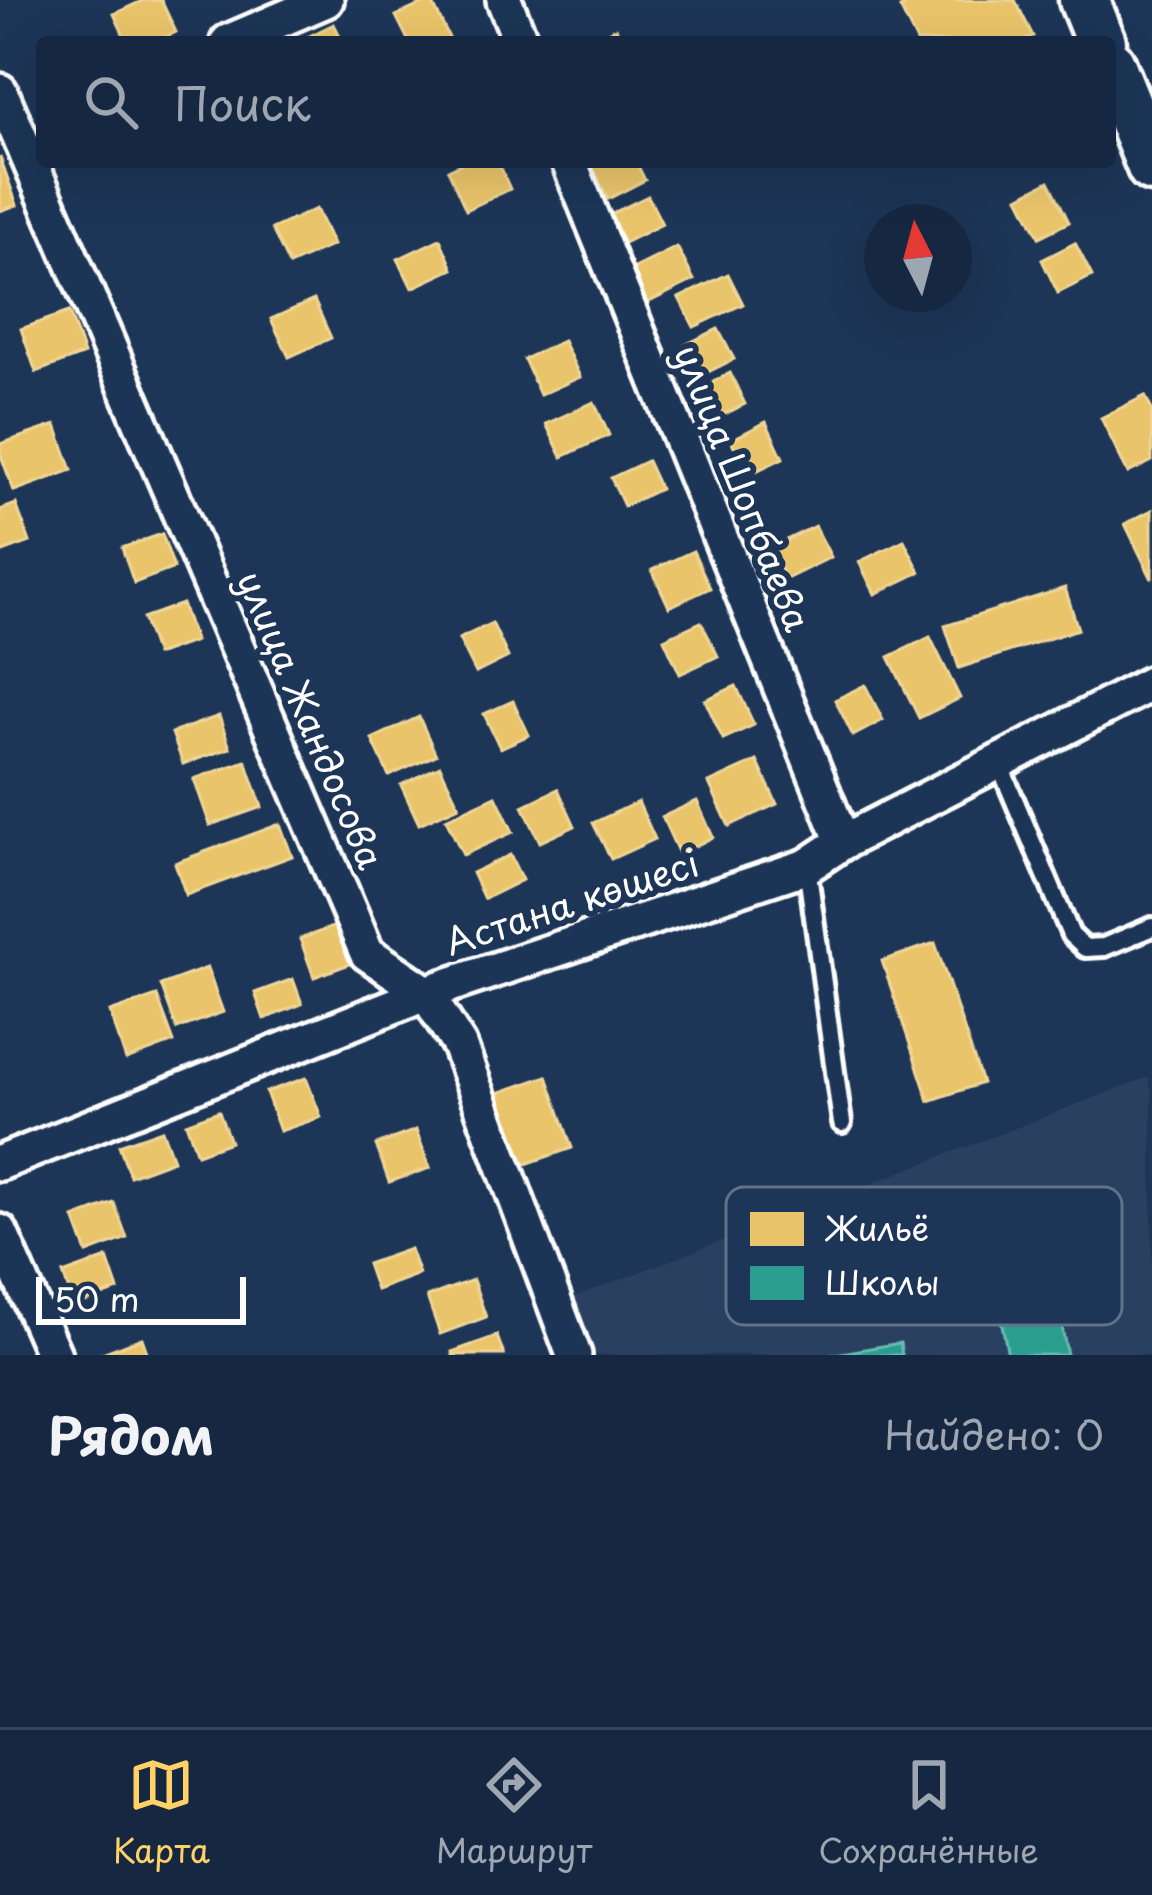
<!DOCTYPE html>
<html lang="ru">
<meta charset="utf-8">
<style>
body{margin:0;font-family:"Playpen Sans",sans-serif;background:#1f3048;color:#f1f3f6}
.compass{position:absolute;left:864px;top:204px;width:108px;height:108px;border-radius:50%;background:#162841;box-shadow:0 12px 48px #0002;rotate:354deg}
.scale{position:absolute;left:36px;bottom:30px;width:210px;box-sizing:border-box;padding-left:12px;border:6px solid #fff;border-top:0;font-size:33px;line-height:42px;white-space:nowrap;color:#fff;-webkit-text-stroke:9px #1d3557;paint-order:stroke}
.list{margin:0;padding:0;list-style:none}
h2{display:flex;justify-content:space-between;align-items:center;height:156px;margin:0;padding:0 48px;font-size:51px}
h2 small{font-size:39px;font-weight:400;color:#9ea6b1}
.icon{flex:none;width:66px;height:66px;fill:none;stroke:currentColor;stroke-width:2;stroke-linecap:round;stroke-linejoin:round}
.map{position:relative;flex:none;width:1152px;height:1355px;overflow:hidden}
.search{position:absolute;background:#162841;box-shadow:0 12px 48px #0002;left:36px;right:36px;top:36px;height:132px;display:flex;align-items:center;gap:30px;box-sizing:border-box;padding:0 42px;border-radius:12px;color:#9ea6b1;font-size:45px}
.sheet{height:372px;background:#162841}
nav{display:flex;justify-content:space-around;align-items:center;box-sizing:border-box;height:168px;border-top:3px solid #35445a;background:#162841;font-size:33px;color:#9ea6b1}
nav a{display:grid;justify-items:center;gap:6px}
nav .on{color:#ffd166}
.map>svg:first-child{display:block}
.built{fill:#2a4161}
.homes{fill:#e9c46a;stroke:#f0d697;stroke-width:3}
.schools{fill:#2a9d8f;stroke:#6abab1;stroke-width:3}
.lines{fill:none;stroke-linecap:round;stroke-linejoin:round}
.lane-casing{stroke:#fff;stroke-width:26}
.street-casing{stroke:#fff;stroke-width:42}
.secondary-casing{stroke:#fff;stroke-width:57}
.lane{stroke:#1d3557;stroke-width:16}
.street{stroke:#1d3557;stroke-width:33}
.secondary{stroke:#1d3557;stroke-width:48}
.labels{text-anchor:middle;stroke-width:12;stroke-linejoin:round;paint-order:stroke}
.street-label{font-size:36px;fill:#fff;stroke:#1d3557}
.key{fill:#1d3557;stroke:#617289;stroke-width:3}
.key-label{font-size:33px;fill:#fff}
</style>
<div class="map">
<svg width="1152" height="1355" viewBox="0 0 1152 1355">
<rect width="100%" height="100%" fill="#1d3557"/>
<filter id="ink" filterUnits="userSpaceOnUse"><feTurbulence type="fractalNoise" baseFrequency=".00833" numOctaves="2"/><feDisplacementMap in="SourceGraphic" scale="24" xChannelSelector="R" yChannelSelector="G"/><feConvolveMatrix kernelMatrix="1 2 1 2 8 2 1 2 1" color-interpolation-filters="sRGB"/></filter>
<g filter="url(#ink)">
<!-- built -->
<path class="built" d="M1148 1077 1152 1092V1355H590L567 1300Z"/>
<!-- homes -->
<path class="homes" d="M144 0H161L176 32 156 42H127L114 14Z
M431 0 451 42H409L396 16Z
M915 0H1015L1033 36 1021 42H917L900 8Z
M334 24 343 42H297Z
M616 28 623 42H587Z
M0 157 17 205 0 211Z
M465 162H498L510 189 466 210 448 170Z
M590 162H636L645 180 608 199Z
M1049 181 1069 222 1039 237 1019 197Z
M648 196 662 224 624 243 609 215Z
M316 209 333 245 289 265 272 229Z
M440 239 453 269 412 288 398 259Z
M1075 243 1092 276 1058 293 1042 260Z
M677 247 694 280 645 304 629 271Z
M728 274 743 304 694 327 679 298Z
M314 300 331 338 289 357 271 319Z
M69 312 84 354 36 372 21 329Z
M718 329 734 359 700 376 685 345Z
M563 341 580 377 540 395 524 359Z
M730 373 745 404 717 418 702 388Z
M1145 396 1152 410V461L1128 473 1101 418Z
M594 402 609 435 562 457 546 424Z
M766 422 783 458 748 475 731 440Z
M56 425 72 470 14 491 0 453V444Z
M647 461 660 489 624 506 611 478Z
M16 504 30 542 0 553V510Z
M1152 510V579L1125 524Z
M815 526 831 557 786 579 770 548Z
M162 534 174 568 134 583 122 548Z
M904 540 920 572 875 594 859 562Z
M693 551 710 588 669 607 652 570Z
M1065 588 1078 629 959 668 945 626Z
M182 604 195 641 156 655 143 618Z
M701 622 718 656 680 674 664 639Z
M492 623 508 657 476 673 459 639Z
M930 637 960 698 919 718 889 657Z
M865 685 883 720 853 736 835 700Z
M736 686 754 725 723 739 705 700Z
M513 701 529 735 500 748 484 714Z
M219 716 230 748 183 764 172 733Z
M419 717 436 755 389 776 372 739Z
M246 761 262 807 210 825 194 779Z
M757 761 777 804 729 826 709 783Z
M440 766 459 806 419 824 401 785Z
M558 789 575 826 540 842 523 806Z
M496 796 513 832 463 855 446 819Z
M697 801 713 837 679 854 662 817Z
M638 802 655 839 611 859 593 823Z
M280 824 292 856 186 895 175 863Z
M510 855 522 880 484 899 472 873Z
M341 924 355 962 314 977 300 939Z
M935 943 982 1083 929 1101 882 961Z
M207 968 223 1012 177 1029 161 985Z
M293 979 302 1004 264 1019 255 993Z
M157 996 174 1042 126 1060 110 1012Z
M547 1076 572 1148 517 1167 492 1095Z
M306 1078 321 1117 280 1131 266 1092Z
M219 1111 230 1142 197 1154 186 1123Z
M162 1130 173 1160 130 1176 119 1145Z
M416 1130 430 1168 389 1182 376 1145Z
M114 1203 127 1238 87 1253 74 1218Z
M410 1249 419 1274 376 1290 367 1264Z
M107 1258 118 1290 74 1306 63 1274Z
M473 1280 486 1317 440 1334 427 1297Z
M497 1336 504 1355H453L452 1352Z
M142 1338 148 1355H97Z"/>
<!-- schools -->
<path class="schools" d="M1059 1310 1067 1355H1008L1001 1319Z
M900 1343 902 1355H830Z"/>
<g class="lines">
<defs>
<path id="lane" d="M998 761 1071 935 1085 948 1104 947 1152 927
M807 866 842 1123"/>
<path id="street" d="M504 0 521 42
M228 42 326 0
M0 91 367 953 426 993 459 1045 574 1355
M569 162 843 842
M0 1163 426 993 807 866 843 842 1152 683
M0 1232 54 1355"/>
<path id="secondary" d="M1084 0 1101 42
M1110 64 1152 167"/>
</defs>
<!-- lane casing -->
<use href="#lane" class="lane-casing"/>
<!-- street casing -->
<use href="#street" class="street-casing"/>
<!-- secondary casing -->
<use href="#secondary" class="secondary-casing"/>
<!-- lane -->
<use href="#lane" class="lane"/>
<!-- street -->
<use href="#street" class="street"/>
<!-- secondary -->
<use href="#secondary" class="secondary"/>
</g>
</g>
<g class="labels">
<!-- street labels -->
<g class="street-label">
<text transform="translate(742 488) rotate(68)" y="13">улица Шопбаева</text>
<text transform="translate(310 720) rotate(67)" y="13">улица Жандосова</text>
<text transform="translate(572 903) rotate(-18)" y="13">Астана көшесі</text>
</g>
</g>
<!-- legend -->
<rect x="726" y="1187" width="396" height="138" rx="18" class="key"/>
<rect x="750" y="1212" width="54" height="34" fill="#e9c46a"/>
<rect x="750" y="1266" width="54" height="34" fill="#2a9d8f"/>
<g class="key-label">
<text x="825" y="1241">Жильё</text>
<text x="825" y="1295">Школы</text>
</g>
</svg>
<svg class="compass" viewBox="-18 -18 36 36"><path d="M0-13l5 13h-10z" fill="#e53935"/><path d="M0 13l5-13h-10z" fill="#9ea6b1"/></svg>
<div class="scale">50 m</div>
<div class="search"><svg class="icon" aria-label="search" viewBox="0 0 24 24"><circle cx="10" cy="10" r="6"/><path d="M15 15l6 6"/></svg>Поиск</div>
</div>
<section class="sheet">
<h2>Рядом<small>Найдено: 0</small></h2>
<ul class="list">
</ul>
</section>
<nav>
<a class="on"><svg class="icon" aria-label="map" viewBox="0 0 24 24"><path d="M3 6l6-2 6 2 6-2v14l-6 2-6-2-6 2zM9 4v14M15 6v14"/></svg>Карта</a>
<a><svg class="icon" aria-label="directions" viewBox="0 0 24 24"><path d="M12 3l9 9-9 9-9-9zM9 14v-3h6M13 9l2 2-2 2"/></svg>Маршрут</a>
<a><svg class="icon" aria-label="saved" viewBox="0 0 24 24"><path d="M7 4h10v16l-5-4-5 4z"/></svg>Сохранённые</a>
</nav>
